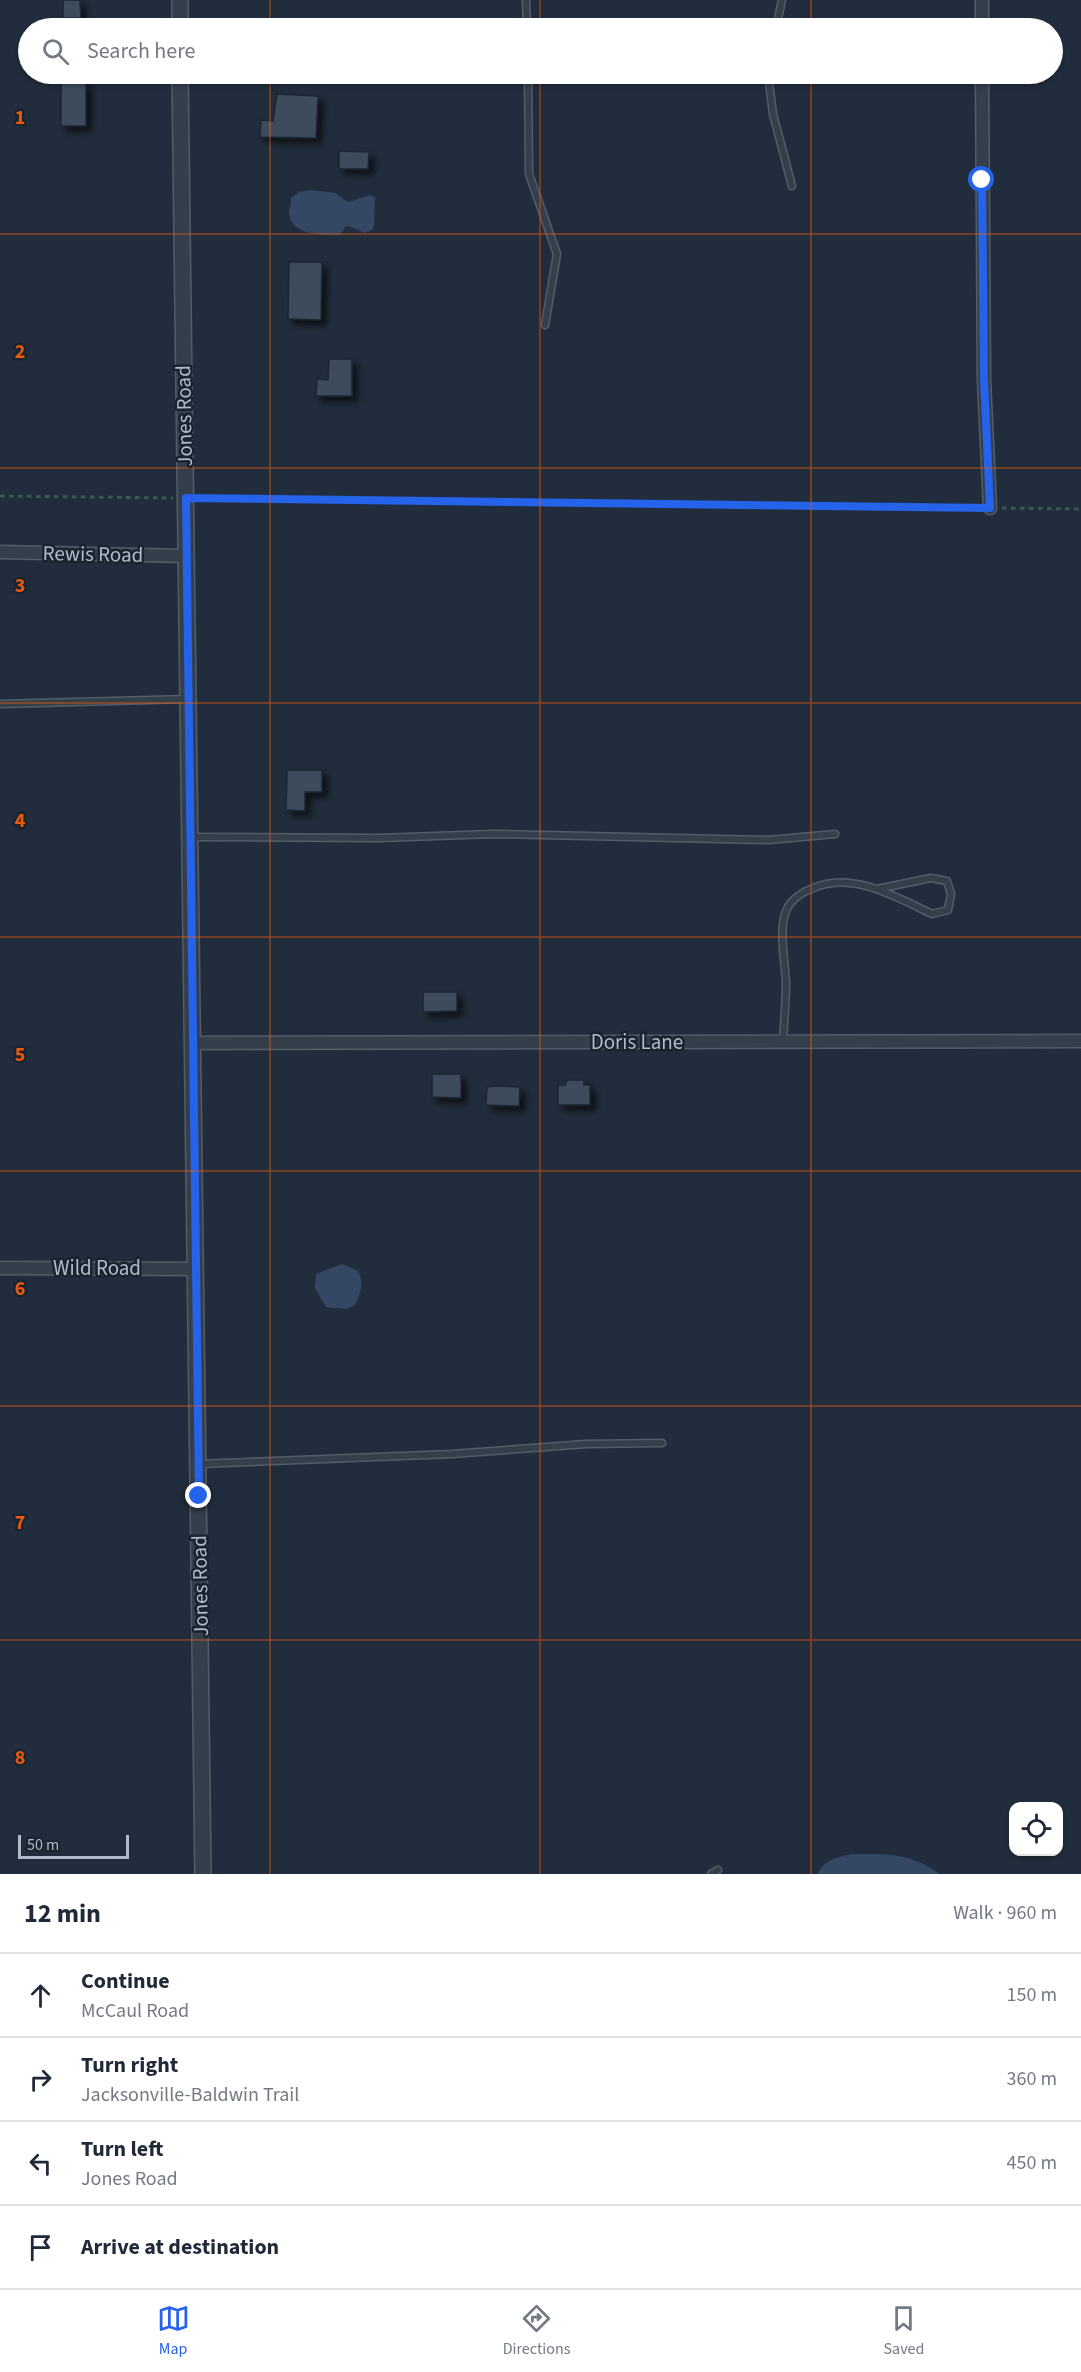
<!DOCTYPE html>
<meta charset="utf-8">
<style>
body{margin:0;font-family:"Source Sans 3",sans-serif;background:#f2f2f3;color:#1f2937}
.controls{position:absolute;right:18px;bottom:18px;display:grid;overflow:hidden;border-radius:12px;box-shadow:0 2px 4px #0004}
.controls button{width:54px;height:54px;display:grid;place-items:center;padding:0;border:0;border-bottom:2px solid #e0e1e3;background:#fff;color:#1f2937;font:30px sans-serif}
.scale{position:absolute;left:18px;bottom:15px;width:111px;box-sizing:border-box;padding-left:6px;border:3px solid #b0bac8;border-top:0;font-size:16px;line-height:21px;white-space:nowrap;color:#b0bac8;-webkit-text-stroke:4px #1a2431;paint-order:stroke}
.stop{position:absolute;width:18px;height:18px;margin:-14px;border:4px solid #2563eb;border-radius:50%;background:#fff}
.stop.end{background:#2563eb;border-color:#fff;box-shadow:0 2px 6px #0008}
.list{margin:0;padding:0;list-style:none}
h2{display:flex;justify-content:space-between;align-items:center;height:78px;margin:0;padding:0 24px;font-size:26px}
h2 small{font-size:20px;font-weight:400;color:#747a83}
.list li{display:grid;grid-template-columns:39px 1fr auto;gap:18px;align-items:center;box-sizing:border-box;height:84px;padding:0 24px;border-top:2px solid #e0e1e3}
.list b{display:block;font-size:22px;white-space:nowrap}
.list p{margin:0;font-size:20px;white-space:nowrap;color:#747a83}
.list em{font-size:20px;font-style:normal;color:#747a83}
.icon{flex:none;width:33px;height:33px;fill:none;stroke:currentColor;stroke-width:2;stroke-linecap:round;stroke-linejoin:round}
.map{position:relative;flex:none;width:1081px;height:1874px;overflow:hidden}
.search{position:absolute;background:#fff;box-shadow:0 2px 4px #0004;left:18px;right:18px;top:18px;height:66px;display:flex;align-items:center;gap:15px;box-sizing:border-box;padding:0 21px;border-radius:33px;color:#747a83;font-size:22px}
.sheet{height:414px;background:#fff}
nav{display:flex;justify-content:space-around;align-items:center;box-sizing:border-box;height:84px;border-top:2px solid #e0e1e3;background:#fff;font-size:16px;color:#747a83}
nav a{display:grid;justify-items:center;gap:3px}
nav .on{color:#2563eb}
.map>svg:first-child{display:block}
.water{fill:#344864}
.building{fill:#3d4b5b;stroke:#1c2633;stroke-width:1.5;filter:url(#shadow)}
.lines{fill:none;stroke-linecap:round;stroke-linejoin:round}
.service-casing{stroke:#535d6a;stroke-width:9}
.minor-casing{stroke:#535d6a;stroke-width:15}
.tertiary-casing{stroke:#535d6a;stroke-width:18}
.path{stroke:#3e5657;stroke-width:3;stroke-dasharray:4.5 4.5;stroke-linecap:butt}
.service{stroke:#353f4c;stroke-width:6}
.minor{stroke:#353f4c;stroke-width:12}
.tertiary{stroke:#353f4c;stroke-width:15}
.route{stroke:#2563eb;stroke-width:8}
.grid{fill:none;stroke:#e8590c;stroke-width:1.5;stroke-opacity:0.55}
.labels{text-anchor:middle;stroke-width:5;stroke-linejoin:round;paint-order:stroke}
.street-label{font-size:21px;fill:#b0bac8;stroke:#1a2431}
.grid-label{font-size:20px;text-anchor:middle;font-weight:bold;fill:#e8590c;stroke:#1a2431;stroke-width:5;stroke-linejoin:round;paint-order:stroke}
</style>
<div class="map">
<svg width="1081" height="1874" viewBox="0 0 1081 1874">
<defs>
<filter id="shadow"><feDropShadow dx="5.5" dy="5.5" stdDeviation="3" flood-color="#0009"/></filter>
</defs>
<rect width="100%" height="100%" fill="#212d3c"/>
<!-- water -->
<path class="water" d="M311 190 335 193 348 202 370 195 375 198 374 225 372 230 365 233 349 226 345 227 340 235C324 236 290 235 289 213 289 209 291 203 291 198L299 192Z
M342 1264 358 1271C364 1283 361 1293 355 1305L346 1309 326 1307 315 1288 316 1274Z
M852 1854C889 1854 908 1852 940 1874H818C823 1860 838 1857 852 1854Z"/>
<!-- building -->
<path class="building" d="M63 0H80L81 18H63Z
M61 75H74V81H86V126H61Z
M277 94 318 96 316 138 260 137 261 120 273 121Z
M339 151 369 152 368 169H339Z
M289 262H322L321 320 288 319Z
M329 359H352V396H316L317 379 328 380Z
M287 770H322V792H305V811L286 810Z
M423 992H457V1011L423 1012Z
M432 1074H461V1098L432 1097Z
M567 1080H584V1085H590V1105H558V1085H565Z
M495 1086 520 1087 519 1106 486 1105 487 1087Z"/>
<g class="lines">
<defs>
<path id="service" d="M526 0 527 28
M776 28 782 0
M528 74 529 174 557 254 545 325
M768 74 773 114 792 186
M0 704 188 699
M191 837 379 838 493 834 769 840 835 834
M783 1041C784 1022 786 1002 786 982 785 962 778 926 787 909 791 900 802 892 811 889 851 870 896 897 932 914L948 910 951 894 947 881 931 878 877 889
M199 1464 452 1454 586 1444 662 1443
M711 1874 718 1870"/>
<path id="minor" d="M982 28V0
M982 74 984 380 990 508
M0 552 186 556
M192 1043 1081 1041
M0 1268 195 1269"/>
<path id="tertiary" d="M180 0V28
M180 74 203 1874"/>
</defs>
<!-- service casing -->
<use href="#service" class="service-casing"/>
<!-- minor casing -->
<use href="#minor" class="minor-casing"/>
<!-- tertiary casing -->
<use href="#tertiary" class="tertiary-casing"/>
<!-- path -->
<path class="path" d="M0 496 173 498
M198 498 977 508
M1002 508 1081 509"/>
<!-- service -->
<use href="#service" class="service"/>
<!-- minor -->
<use href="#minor" class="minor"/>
<!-- tertiary -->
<use href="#tertiary" class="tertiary"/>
</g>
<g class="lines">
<!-- route -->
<path class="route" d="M199 1496 186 498 990 508 984 380 982 180"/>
</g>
<!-- grid -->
<path class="grid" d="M270 0V28M540 0V28M811 0V28M270 74V1874M540 74V1874M811 74V1874M0 234H1081M0 468H1081M0 703H1081M0 937H1081M0 1171H1081M0 1406H1081M0 1640H1081"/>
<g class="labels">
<!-- street labels -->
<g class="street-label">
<text transform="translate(184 416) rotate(-91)" y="7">Jones Road</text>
<text transform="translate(93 554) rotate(1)" y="7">Rewis Road</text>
<text x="637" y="1049">Doris Lane</text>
<text x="97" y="1275">Wild Road</text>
<text transform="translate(200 1586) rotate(-91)" y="7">Jones Road</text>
</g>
</g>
<g class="grid-label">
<text x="20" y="124">1</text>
<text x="20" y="358">2</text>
<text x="20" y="592">3</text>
<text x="20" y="827">4</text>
<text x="20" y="1061">5</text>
<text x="20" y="1295">6</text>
<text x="20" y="1529">7</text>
<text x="20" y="1764">8</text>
</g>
</svg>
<div class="controls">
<button><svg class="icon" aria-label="locate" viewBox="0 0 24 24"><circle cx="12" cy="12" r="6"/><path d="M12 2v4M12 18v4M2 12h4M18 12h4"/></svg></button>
</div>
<div class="scale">50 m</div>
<div class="stop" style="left:982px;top:180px"></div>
<div class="stop end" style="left:199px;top:1496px"></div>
<div class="search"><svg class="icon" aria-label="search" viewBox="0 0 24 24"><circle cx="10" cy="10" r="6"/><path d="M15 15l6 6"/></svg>Search here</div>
</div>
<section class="sheet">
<h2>12 min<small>Walk · 960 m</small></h2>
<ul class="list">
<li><svg class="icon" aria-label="ahead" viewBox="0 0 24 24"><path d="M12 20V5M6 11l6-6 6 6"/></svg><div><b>Continue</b><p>McCaul Road</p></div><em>150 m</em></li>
<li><svg class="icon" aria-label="right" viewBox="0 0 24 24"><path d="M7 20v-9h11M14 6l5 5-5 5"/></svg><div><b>Turn right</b><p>Jacksonville-Baldwin Trail</p></div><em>360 m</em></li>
<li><svg class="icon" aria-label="left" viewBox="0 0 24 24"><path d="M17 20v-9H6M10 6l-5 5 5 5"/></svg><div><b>Turn left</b><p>Jones Road</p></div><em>450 m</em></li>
<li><svg class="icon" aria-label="arrive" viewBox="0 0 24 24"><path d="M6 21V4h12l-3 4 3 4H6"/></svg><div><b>Arrive at destination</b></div></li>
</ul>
</section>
<nav>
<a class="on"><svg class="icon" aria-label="map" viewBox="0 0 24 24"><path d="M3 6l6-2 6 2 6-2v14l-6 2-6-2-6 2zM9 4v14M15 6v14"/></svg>Map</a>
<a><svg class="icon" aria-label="directions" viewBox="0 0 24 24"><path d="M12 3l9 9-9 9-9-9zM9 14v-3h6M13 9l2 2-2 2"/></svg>Directions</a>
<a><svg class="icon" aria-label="saved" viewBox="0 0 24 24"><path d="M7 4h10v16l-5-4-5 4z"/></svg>Saved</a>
</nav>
